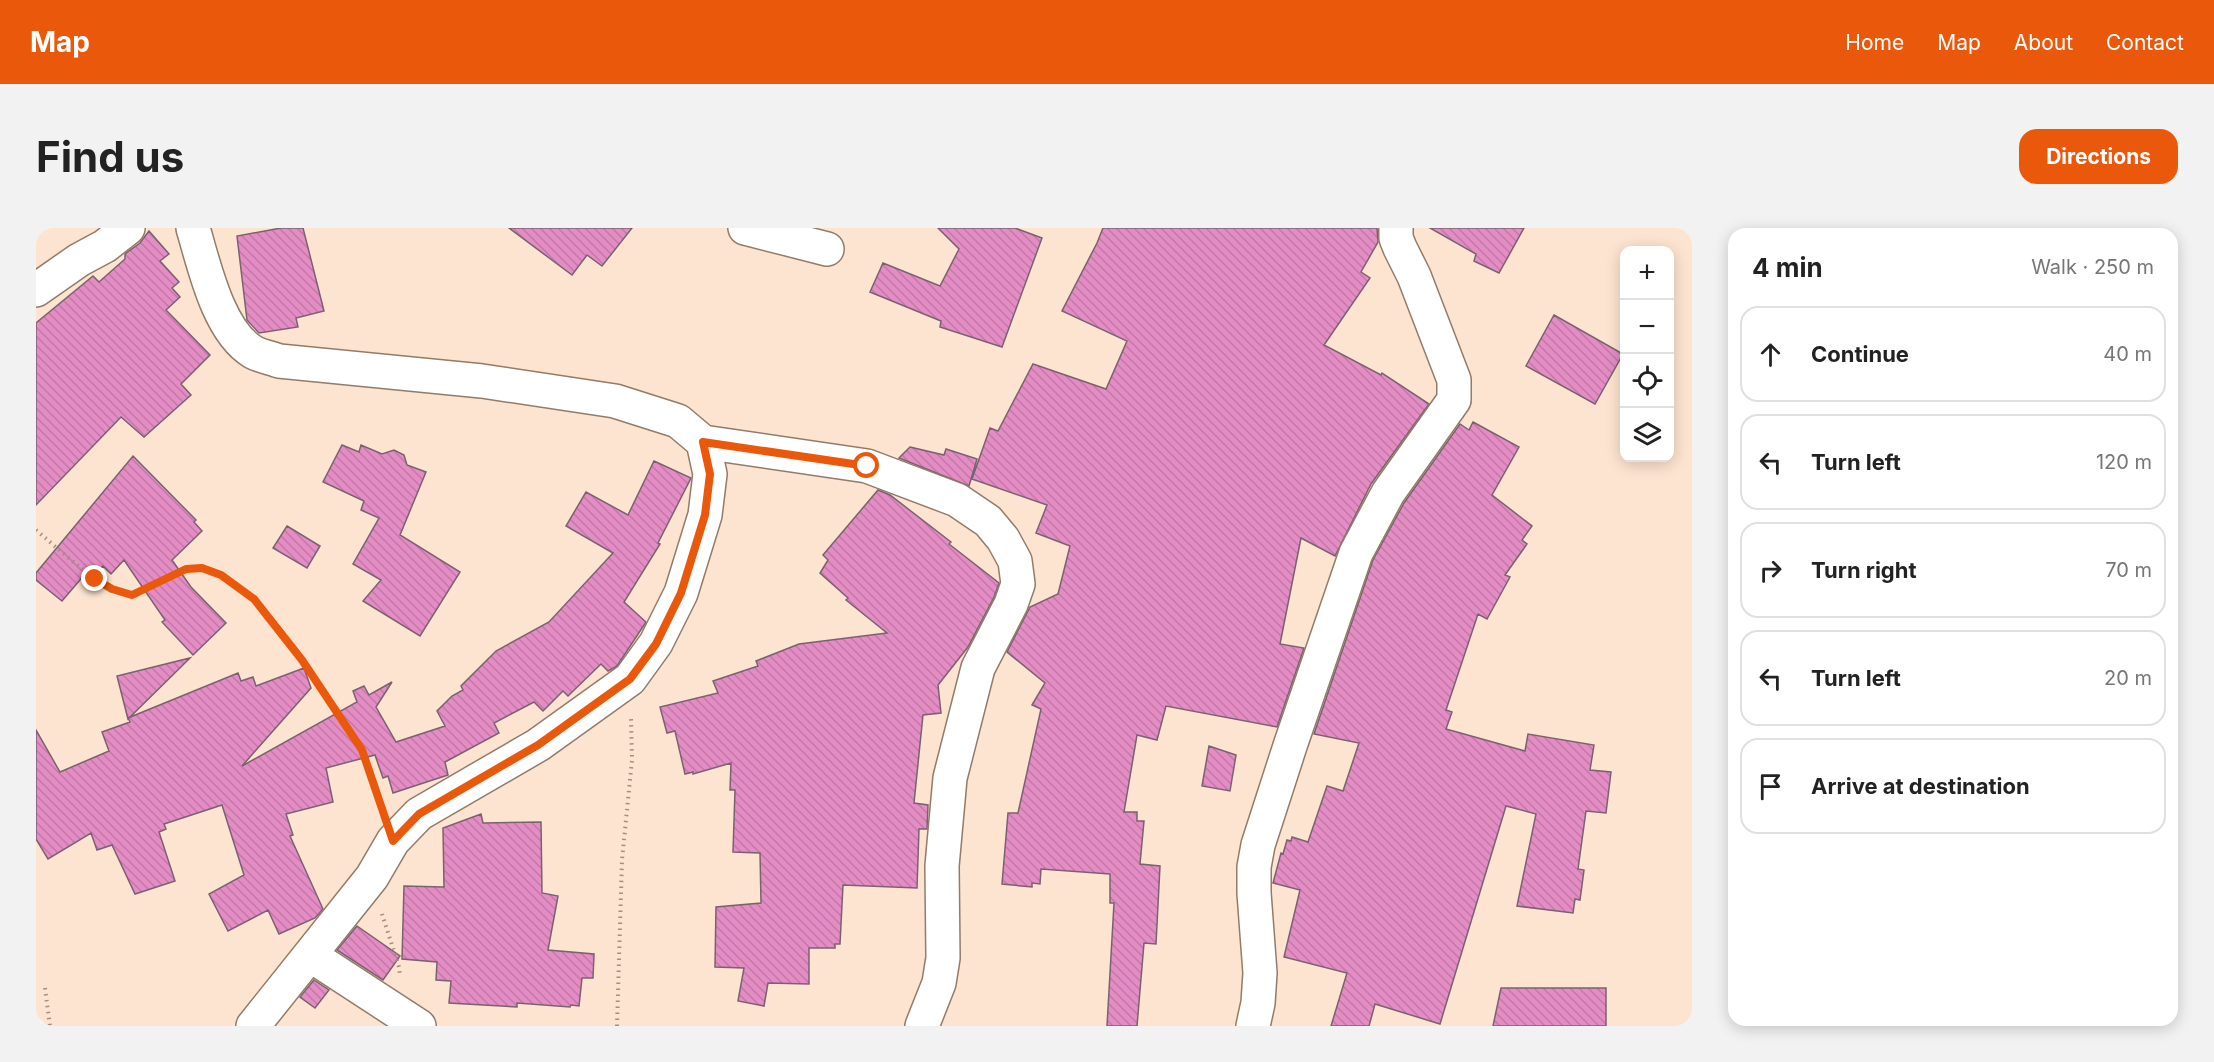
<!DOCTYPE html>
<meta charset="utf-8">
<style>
body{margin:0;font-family:Inter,sans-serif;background:#f2f2f2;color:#222}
.controls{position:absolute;right:18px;top:18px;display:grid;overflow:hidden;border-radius:12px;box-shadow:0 3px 15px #0003}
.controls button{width:54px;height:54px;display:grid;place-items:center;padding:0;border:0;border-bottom:2px solid #e0e0e0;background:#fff;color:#222;font:30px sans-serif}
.stop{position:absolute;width:18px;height:18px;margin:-14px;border:4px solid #ea580c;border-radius:50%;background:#fff}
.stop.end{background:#ea580c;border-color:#fff;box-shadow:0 2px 6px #0008}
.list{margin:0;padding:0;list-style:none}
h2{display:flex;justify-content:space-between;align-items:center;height:78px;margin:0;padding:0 24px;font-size:26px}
h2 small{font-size:20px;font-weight:400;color:#767676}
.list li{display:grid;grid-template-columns:39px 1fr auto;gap:18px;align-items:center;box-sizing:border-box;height:96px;margin:0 12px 12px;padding:0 12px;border:2px solid #e0e0e0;border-radius:18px}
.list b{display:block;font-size:22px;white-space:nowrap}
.list em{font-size:20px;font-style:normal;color:#767676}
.icon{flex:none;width:33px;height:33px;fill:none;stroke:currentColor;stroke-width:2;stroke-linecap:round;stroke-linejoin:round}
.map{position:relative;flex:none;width:1656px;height:798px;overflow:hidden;border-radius:18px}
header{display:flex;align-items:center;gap:36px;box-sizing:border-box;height:84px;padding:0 30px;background:#ea580c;color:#fff}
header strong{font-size:28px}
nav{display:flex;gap:33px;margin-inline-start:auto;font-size:21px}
.intro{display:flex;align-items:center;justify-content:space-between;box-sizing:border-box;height:144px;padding:0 36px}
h1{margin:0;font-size:42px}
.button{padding:15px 27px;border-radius:18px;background:#ea580c;color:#fff;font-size:21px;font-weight:700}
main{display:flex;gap:36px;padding:0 36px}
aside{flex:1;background:#fff;border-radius:18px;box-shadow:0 3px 15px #0003}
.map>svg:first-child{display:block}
.building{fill:url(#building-back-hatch);stroke:#7a6170;stroke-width:1.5}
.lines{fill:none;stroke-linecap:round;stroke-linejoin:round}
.minor-casing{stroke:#927b69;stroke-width:36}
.path{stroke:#a28f80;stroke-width:4;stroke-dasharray:1.5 4.5;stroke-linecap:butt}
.minor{stroke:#fff;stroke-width:33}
.route{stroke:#ea580c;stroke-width:8}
</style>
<header>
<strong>Map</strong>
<nav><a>Home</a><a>Map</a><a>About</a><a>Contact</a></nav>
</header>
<div class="intro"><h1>Find us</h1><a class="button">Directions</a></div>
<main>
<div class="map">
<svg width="1656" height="798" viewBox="0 0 1656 798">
<defs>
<pattern id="building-back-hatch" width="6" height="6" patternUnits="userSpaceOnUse" patternTransform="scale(1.5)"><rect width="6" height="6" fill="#e48dc5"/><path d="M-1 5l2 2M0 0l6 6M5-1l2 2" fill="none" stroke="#c378a8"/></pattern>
</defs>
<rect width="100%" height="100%" fill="#fde4d0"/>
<!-- building -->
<path class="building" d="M245 0H267L288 83 260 90 262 99 223 105 211 92 201 8Z
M473 0H596L566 38 551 27 536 47Z
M902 0H979L1006 10 966 119 904 99 905 93 834 64 847 35 904 58 923 21Z
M1067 0H1341L1342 14 1325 44 1334 50 1288 117 1345 147 1346 145 1393 176 1335 256 1299 328 1265 310 1244 416 1268 420 1241 499 1130 478 1121 512 1101 507 1088 584H1101V593H1108L1104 636 1124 638 1120 716 1108 715 1101 798H1071L1078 675H1074V646L1005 641 1004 656 996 655V659L966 656 972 585H982L1005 481 996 477 1009 455 971 424 994 379 1022 366 1034 318 1000 305 1011 277 936 251 954 200 962 203 997 136 1070 161 1091 113 1026 83 1061 15Z
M1394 0H1488L1463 45 1438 33 1440 26Z
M113 3 133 26 124 33 143 54 136 60 144 69 130 82 174 127 145 156 155 167 108 209 85 189 0 277V95L57 48 63 54 89 31V26L104 15Z
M1518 87 1587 126 1559 176 1490 138Z
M1437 194 1483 219 1456 267 1496 298 1486 312 1491 316 1469 347 1474 349 1451 391 1442 386 1410 482 1416 484 1410 501 1489 523 1492 506 1558 517 1554 542 1575 544 1570 585 1550 583 1542 641 1548 642 1544 672 1539 671 1537 685 1481 678 1500 586 1470 578 1404 796 1339 776 1333 798H1295L1311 745 1248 729 1264 662 1237 655 1245 625 1247 626 1251 612 1255 613 1256 609 1272 614 1291 558 1307 563 1323 515 1278 506 1337 332 1368 275 1424 196 1433 202Z
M306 217 323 224 325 217 346 226 358 222 368 227 371 237 390 244 364 307 424 344 384 408 327 373 345 352 317 336 343 290 325 282 328 273 287 254Z
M874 219 908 227 910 221 941 231 933 258 863 230Z
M97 228 160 292 158 294 166 303 136 332 155 359 190 395 157 427 126 394 129 392 88 332 75 346 67 338 61 344 56 338 26 373 0 352V345Z
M618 233 655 250 622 315 624 316 588 374 610 394 581 438 572 443 565 436 532 468 527 463 507 483 498 474 458 495 463 505 409 534 412 547 357 565 352 548 347 550 339 527 290 540 297 574 250 586 257 607 254 608 287 681 279 690 243 706 232 682 192 703 173 666 208 647 186 577 128 596 130 601 123 604 139 653 99 666 76 617 61 622 55 605 12 631 0 611V502L24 544 73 523 66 504 94 494 92 490 202 445 205 453 217 449 220 458 268 440 275 460 206 538 321 474 317 463 328 458 333 467 356 454 340 479 360 514 409 498 401 483 416 468 427 462 425 458 460 423 513 394 577 325 530 298 550 264 592 287Z
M842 262 854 267 915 314 913 316 963 355 958 369 932 419 902 457 905 485 887 487 878 575 892 577 891 601H883L881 660 807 657 804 716H799V720H773V756L732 755 728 778 702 773 708 740 679 739 680 679 725 675 724 625 697 624 699 562H694L695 535 657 546V544L649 546 639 503 631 505 624 479 682 465 677 453 722 438 720 433 763 416 851 405 810 372 812 370 784 345 792 332 787 327Z
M251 298 284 318 271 340 237 320Z
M154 430 92 491 81 448Z
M1173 518 1200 527 1194 563 1166 558Z
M445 586 447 595 505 594 506 665 522 668 512 722 558 726 557 750H546L543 778 535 777 534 779 481 775V779L413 775 415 753 400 752 401 734 366 731 368 658 408 659 407 600Z
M321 698 364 728 347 752 301 722Z
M278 752 293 762 279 780 264 769Z
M1465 760H1570V798H1457Z"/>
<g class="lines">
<defs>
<path id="minor" d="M157 0C168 37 182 103 217 124 224 128 235 130 243 133L446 153 579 173 642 193 667 214 674 246 669 287 645 365 620 415 594 451 502 517 383 586 357 613 336 649 217 798
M709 0 791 21
M0 62 43 32 69 18 92 0
M667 214 831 238 921 272 952 293 967 311 979 333 982 356 975 376 942 440 914 550 906 638 907 730 903 755 886 798
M274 727 383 798
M1217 798 1222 775 1224 745 1218 665V639L1222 617 1254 518 1320 325 1352 265 1418 172V152L1378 48 1364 20 1360 10V0"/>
</defs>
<!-- minor casing -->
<use href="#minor" class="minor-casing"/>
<!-- path -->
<path class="path" d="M0 302C31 328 57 355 96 367L150 341 166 340 185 347 218 371 266 432 326 522 345 579
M346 686 363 739 364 748
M9 760 14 798
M581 798 586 632 596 532 595 491"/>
<!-- minor -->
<use href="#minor" class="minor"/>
</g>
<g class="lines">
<!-- route -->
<path class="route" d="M59 351 76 361 96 367 150 341 166 340 185 347 218 371 266 432 326 522 357 613 383 586 502 517 594 451 620 416 645 365 669 287 674 246 667 214 831 238"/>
</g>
</svg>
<div class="controls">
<button>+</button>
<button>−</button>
<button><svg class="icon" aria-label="locate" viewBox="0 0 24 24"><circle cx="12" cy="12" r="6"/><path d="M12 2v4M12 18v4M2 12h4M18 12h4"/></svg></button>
<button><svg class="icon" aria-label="layers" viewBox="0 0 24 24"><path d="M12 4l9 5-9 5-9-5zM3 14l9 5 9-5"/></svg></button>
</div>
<div class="stop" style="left:831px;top:238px"></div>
<div class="stop end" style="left:59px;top:351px"></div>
</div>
<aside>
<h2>4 min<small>Walk · 250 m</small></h2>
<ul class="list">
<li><svg class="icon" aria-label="ahead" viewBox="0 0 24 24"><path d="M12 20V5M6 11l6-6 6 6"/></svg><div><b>Continue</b></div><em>40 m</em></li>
<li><svg class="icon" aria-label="left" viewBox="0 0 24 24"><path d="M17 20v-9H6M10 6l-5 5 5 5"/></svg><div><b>Turn left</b></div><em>120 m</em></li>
<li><svg class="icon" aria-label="right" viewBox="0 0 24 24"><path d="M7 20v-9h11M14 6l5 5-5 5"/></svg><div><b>Turn right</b></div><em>70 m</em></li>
<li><svg class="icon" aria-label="left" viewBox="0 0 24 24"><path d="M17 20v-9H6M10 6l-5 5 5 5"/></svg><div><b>Turn left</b></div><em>20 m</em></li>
<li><svg class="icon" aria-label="arrive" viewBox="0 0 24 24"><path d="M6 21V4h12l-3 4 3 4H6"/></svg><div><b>Arrive at destination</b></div></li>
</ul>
</aside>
</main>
